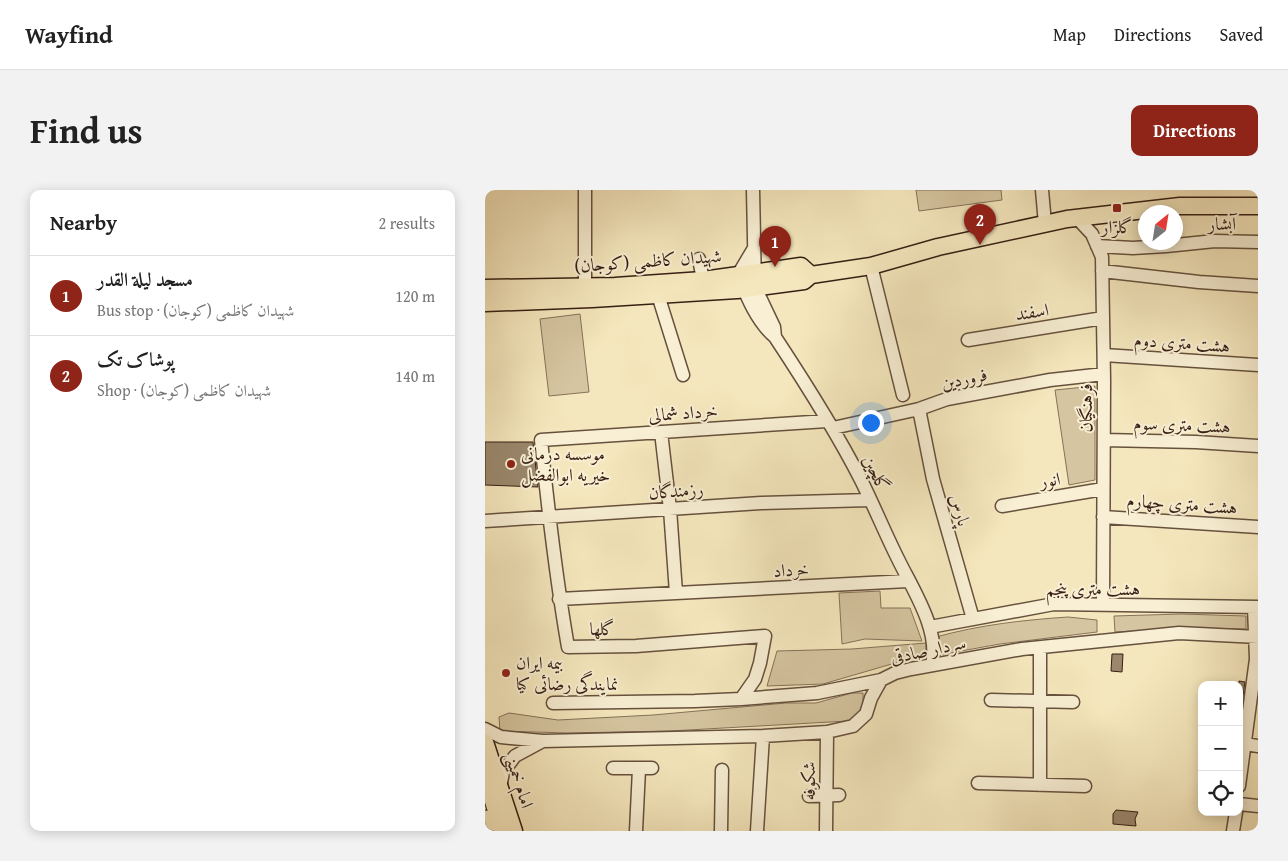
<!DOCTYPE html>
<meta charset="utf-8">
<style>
body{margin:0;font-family:"Gentium Book Plus",Amiri,serif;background:#f2f2f2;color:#222}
.controls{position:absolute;right:15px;bottom:15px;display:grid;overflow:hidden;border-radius:10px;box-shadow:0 2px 12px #0003}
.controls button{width:45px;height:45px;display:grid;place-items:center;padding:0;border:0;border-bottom:1px solid #e0e0e0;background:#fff;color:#222;font:25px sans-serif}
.compass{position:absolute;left:653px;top:15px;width:45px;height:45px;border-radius:50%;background:#fff;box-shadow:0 2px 12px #0003;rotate:30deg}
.you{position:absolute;left:385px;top:232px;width:18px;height:18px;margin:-12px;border:4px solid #fff;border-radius:50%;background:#1a73e8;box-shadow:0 0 0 8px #1a73e833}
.badge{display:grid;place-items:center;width:32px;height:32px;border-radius:50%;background:#8f2418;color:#fff;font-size:16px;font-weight:700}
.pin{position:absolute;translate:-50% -41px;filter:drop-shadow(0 1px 2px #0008)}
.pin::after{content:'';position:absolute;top:26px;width:18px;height:15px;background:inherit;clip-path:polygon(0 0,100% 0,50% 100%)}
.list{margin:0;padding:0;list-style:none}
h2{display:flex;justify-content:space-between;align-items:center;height:65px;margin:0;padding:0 20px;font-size:21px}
h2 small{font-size:16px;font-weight:400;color:#767676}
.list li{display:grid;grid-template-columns:32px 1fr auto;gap:15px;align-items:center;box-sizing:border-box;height:80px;padding:0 20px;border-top:1px solid #e0e0e0}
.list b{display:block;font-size:19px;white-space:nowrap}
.list p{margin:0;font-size:16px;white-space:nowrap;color:#767676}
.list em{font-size:16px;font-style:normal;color:#767676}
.icon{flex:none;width:28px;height:28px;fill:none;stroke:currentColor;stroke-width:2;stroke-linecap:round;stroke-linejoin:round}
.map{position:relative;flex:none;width:773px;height:641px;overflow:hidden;border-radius:10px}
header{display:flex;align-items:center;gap:30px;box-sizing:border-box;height:70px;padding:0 25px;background:#fff;border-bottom:1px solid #e0e0e0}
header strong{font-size:24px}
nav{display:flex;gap:28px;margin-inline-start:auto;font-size:18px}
.intro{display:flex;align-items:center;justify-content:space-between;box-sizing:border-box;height:120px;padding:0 30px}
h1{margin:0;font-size:35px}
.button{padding:12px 22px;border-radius:10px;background:#8f2418;color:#fff;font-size:18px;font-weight:700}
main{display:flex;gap:30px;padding:0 30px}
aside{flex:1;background:#fff;border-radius:10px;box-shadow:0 2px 12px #0003}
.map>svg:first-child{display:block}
.green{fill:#d5c5a0;stroke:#86725a}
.building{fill:#9a876c;stroke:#371f14}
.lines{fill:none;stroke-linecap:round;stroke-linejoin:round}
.minor-casing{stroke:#66513e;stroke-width:15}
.major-casing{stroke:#371f14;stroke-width:19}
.highway-casing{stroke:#371f14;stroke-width:21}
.minor{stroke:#f8efd4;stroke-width:12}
.major{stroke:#f5e7bd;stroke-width:16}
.highway{stroke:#f5e7bd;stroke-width:19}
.poi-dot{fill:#8f2418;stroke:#f8efd4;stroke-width:2}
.labels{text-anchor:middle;stroke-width:4;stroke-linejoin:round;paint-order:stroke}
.street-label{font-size:18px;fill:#371f14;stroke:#f8efd4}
.poi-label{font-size:18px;fill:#371f14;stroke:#f8efd4;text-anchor:start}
</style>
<header>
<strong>Wayfind</strong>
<nav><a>Map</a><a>Directions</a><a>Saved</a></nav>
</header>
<div class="intro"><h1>Find us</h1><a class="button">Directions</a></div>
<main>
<aside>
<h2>Nearby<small>2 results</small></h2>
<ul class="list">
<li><span class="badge">1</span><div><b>مسجد لیلة القدر</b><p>Bus stop · شهیدان کاظمی (کوجان)</p></div><em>120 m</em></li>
<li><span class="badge">2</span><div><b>پوشاک تک</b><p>Shop · شهیدان کاظمی (کوجان)</p></div><em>140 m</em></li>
</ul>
</aside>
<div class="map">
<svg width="773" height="641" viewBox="0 0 773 641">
<rect width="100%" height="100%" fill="#f5e7bd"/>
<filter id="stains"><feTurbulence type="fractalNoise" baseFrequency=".004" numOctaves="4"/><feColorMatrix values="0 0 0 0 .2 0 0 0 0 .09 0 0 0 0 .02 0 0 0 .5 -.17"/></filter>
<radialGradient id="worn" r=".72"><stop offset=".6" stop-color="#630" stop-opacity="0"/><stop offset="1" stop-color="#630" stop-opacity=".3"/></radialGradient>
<!-- green -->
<path class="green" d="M431 0H516L517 10 434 21Z
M95 124 104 202 64 206 55 129Z
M610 196V290L584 295 570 200Z
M395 401 396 418H425L437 451 380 449 357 454 354 403Z
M696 424 761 426V439L712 438 630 442 629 426Z
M583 427 612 430V442L515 454 454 465 451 447C494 435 538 430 583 427Z
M441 453V464L338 494 282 496 292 461 367 459Z
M367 503H378C379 520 375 522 363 531L185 541 83 543 15 541 14 527 24 523 73 530 168 525 301 513H331Z"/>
<!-- building -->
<path class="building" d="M0 252H48L53 297 0 295Z
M627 464H638L637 482 626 481Z
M754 491 760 492 757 512H754Z
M631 620 653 622 650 629 651 636 628 634V624Z"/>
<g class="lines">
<defs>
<path id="minor" d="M268 0 270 97 289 137 290 147C321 194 351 241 376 290 389 316 400 343 413 369 428 400 455 440 447 475
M557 0 560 34
M592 28 607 44 617 67 619 191 618 415
M612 56 648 58 681 56 730 51 773 52
M269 58 253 85C262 107 272 132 290 147
M214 69 218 90
M386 76 418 205
M617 81 714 92 773 96
M100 96V0
M173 105 198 185
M483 150 618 128
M619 165 773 175
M434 219 448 289 488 429
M348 238 434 219 462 209 565 190 619 184
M176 242 185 319 191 403
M619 250 711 252 773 256
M517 316 618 299
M618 327 773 337
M0 331 276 313 385 310
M74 409 423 391
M445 437 569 414 773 417
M256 509 270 489 275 473 280 446 151 456 83 457C71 388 63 319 56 250L342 231
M506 510 588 512
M68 513 210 511 256 509 332 503 396 490
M0 539 16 547 58 551 278 546 342 542 368 536 381 524 386 508 396 490 410 483 426 479 537 459 694 443 773 447
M760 554 773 556
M128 578H167
M493 593 600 596
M555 595V458
M754 596 771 469 769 417
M15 598 18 582 30 566 56 552
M324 606 354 605
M754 614 773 616
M151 641 154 579
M236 641 237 580
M272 641 278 546
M341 641 342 542
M748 641 751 622"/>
<path id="major" d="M0 98 130 96 218 90 316 76 326 85
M0 113 107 109 252 100 319 91 326 85 386 76 453 57 582 29 695 16H773
M0 552 29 641"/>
<path id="highway" d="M0 581 19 641
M0 630 4 641"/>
</defs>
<!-- minor casing -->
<use href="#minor" class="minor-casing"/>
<!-- major casing -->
<use href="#major" class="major-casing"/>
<!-- highway casing -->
<use href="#highway" class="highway-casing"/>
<!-- minor -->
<use href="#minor" class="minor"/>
<!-- major -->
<use href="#major" class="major"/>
<!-- highway -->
<use href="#highway" class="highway"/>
</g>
<!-- markers -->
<g class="poi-dot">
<rect x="627" y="13" width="10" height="10" rx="2.5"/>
<circle cx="26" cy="274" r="5"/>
<circle cx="21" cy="483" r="5"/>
</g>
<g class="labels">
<!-- street labels -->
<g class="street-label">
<text transform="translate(737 34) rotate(-1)" y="6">آبشار</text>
<text transform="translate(163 71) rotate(-4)" y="6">شهیدان کاظمی (کوجان)</text>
<text transform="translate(547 122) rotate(-9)" y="6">اسفند</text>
<text transform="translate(697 153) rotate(4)" y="6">هشت متری دوم</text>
<text transform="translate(479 189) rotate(-12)" y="6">فروردین</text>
<text transform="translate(601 218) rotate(-90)" y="6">فرهنگیان</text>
<text transform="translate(198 223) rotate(-4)" y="6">خرداد شمالی</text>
<text transform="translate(697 235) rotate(2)" y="6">هشت متری سوم</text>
<text transform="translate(391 283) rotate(63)" y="6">گلچین</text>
<text transform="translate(565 290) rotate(-9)" y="6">انور</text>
<text transform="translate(191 301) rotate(-4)" y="6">رزمندگان</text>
<text transform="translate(697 314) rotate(4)" y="6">هشت متری چهارم</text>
<text transform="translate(475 320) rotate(74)" y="6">پارس</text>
<text transform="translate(306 380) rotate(-3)" y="6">خرداد</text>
<text x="608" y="405">هشت متری پنجم</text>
<text x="117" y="445">گلها</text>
<text transform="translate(443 460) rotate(-12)" y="6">سردار صادقی</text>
<text transform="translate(34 590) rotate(72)" y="6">امام خمینی</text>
<text transform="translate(324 591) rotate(-90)" y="6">شکوفه</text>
</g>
<!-- poi labels -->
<g class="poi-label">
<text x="632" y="43" text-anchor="middle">گلزار</text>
<text x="36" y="270">موسسه درمانی<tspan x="36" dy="21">خیریه ابوالفضل</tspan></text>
<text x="31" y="479">بیمه ایران<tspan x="31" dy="21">نمایندگی رضائی کيا</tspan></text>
</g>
</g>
<rect width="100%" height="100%" filter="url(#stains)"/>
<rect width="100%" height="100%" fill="url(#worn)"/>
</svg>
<div class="controls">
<button>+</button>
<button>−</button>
<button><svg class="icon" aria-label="locate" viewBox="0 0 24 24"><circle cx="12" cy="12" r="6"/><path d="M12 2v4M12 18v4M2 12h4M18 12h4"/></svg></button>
</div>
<svg class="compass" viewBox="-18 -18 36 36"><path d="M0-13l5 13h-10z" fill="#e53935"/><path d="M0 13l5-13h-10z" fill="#767676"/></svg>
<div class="you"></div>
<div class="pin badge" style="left:290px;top:77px">1</div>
<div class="pin badge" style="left:495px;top:55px">2</div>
</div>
</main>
